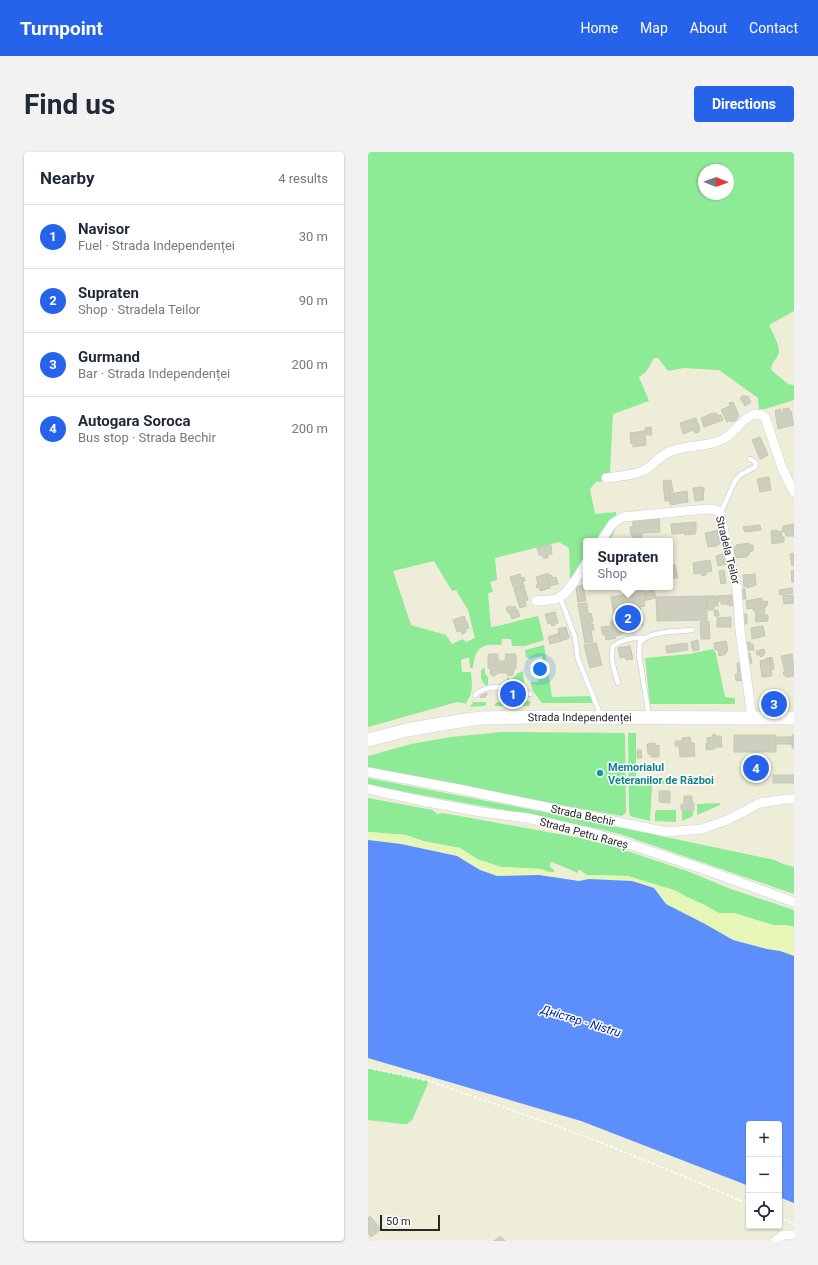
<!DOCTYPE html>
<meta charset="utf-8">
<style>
body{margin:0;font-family:Roboto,sans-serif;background:#f2f2f3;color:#1f2937}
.controls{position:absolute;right:12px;bottom:12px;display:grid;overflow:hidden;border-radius:4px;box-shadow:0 1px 3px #0004}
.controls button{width:36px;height:36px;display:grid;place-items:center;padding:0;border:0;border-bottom:1px solid #e0e1e3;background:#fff;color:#1f2937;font:20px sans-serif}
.compass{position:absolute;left:330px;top:12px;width:36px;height:36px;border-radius:50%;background:#fff;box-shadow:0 1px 3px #0004;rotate:91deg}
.scale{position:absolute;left:12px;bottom:10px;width:60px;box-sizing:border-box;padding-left:4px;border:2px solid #282828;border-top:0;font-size:11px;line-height:14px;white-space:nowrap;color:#282828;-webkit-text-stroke:3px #fff;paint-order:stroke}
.you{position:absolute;left:172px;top:517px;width:14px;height:14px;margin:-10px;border:3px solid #fff;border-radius:50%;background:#1a73e8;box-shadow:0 0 0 6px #1a73e833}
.badge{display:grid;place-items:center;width:26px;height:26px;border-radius:50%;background:#2563eb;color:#fff;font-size:13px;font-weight:700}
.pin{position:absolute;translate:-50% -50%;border:2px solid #fff;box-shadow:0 1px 4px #0006}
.popup{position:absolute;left:215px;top:386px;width:90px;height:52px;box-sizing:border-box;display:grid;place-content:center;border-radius:4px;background:#fff;filter:drop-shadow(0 1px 3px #0005);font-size:13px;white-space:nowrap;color:#747a83}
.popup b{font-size:15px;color:#1f2937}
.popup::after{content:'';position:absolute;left:50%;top:100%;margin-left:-8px;border:8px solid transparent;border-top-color:#fff}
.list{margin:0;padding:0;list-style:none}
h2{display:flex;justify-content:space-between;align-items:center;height:52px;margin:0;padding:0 16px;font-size:17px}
h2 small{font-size:13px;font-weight:400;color:#747a83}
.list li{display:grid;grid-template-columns:26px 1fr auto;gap:12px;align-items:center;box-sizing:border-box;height:64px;padding:0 16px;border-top:1px solid #e0e1e3}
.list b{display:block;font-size:15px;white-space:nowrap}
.list p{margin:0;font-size:13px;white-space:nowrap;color:#747a83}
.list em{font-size:13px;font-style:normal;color:#747a83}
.icon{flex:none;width:22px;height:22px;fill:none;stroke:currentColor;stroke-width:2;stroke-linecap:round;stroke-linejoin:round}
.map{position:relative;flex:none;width:426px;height:1089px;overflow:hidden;border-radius:4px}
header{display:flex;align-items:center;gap:24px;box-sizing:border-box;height:56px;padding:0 20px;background:#2563eb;color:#fff}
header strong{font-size:19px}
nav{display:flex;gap:22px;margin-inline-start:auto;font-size:14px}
.intro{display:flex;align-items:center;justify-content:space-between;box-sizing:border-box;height:96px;padding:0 24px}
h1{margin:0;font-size:28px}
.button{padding:10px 18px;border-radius:4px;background:#2563eb;color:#fff;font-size:14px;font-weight:700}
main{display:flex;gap:24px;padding:0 24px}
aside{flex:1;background:#fff;border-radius:4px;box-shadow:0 1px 3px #0004}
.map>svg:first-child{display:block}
.green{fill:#8dea95;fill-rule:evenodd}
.sand{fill:#e5f6b6}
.water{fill:#5d8ffc}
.building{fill:#cecfbe;stroke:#c6c8b2}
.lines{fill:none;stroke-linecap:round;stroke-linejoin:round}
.service-casing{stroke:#d2cde3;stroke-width:6}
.minor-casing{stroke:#d2cde3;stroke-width:10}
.secondary-casing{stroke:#d2cde3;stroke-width:14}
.path{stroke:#fff;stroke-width:1.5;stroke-dasharray:3 2;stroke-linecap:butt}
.service{stroke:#fff;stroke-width:4.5}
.minor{stroke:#fff;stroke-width:9}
.secondary{stroke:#fff;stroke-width:13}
.culture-dot{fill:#0f9aa8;stroke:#fff;stroke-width:1.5}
.labels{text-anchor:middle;stroke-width:3;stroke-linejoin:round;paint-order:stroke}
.street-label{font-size:11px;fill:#282828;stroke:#fff}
.culture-label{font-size:11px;font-weight:bold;fill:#0d838f;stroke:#fff;text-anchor:start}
.water-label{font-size:12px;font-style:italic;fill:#0026a4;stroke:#fff}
</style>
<header>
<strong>Turnpoint</strong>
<nav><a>Home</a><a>Map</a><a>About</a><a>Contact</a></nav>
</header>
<div class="intro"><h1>Find us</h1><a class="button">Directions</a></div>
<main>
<aside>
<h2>Nearby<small>4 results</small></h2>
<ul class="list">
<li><span class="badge">1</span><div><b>Navisor</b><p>Fuel · Strada Independenței</p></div><em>30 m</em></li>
<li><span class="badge">2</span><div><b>Supraten</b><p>Shop · Stradela Teilor</p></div><em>90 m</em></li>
<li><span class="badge">3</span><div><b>Gurmand</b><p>Bar · Strada Independenței</p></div><em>200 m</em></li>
<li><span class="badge">4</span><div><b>Autogara Soroca</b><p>Bus stop · Strada Bechir</p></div><em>200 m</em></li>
</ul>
</aside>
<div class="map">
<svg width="426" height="1089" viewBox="0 0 426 1089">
<rect width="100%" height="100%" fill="#ededd8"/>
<!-- green -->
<path class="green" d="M0 0H426V159L401 173C404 180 414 196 410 203 407 209 404 210 403 218L420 232 426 233V248L397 257H391L390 246 351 218 316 216 300 219 290 206H286L278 220 271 225 281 249 245 262 242 318 245 329 228 330 222 337 227 362 248 360C248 372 249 380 240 389H218V418L214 424V429L202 426 201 396 191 390 127 406 129 428 122 430 125 440 120 441 123 475C139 473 154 467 170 464L176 488 157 494H144L143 487H134L133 493C112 492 108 495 105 516H102L101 505 95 507 93 508 94 520H103C104 534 106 540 97 552L96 551 89 550 0 575ZM336 18H360V42H336ZM66 409 84 439 88 438 100 458 107 486 98 490 95 487 84 492 78 483 43 473 25 419Z
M176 493 184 545 225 544 226 551H174L165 539 162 530H170L169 510 175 508 174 504 161 507 160 505 158 506 157 498Z
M345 497 348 502 357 545 367 546V552H282L277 506 321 502Z
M117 516V522L120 525V534L116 532 113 526V518Z
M155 519 156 531 149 530 140 532 139 526 144 527 150 521Z
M160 549 163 550 161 554H126L128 551 131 550Z
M105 550H118V553L116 554 102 555Z
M134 580 256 581 257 583 258 660 254 664 197 654 0 615V604L43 592 83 585Z
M260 581H268V627L308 626 307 632H284L282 669 262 664 261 658Z
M0 626 212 667 407 708 412 711 426 715V742L255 683 236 678 168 664 0 633Z
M0 646 65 658 69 662 75 661 103 666 212 686 244 694 319 719 363 737 426 758V775L418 773H405L366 761H351L335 752 260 724 219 723 212 718H210V721L203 718 184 710 182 711V715L186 718V720H181L173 717 133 715 109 707 92 696 55 689 38 683 0 680Z
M352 651V653L329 663V652Z
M289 658H308V669L307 670 287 669V660Z
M314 659H325V664L314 669Z
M0 916 61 929 44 968 39 972H35L0 968Z"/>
<!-- sand -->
<path class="sand" d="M0 680 38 683 55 689 92 696 109 707 133 715 173 717 190 723 192 726 171 723 129 724 112 718 89 704 33 692 0 688Z
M213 723 260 724 306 738 351 761H366L405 773H418L426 775V804L412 799 399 797 365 788 337 772 298 752 286 735 264 729 221 727 211 729Z"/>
<!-- water -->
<path class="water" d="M0 688 33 692 89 704 112 718 129 724 171 723 211 729 221 727 264 729 286 736 298 752 337 772 365 788 399 797 412 799 426 804V1051L411 1045V972H381V1034L213 969 0 906Z"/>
<!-- building -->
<path class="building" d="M376 243 377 245 380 244 383 250 377 254 372 246Z
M365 250 371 264 368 266 369 268 363 270V268L359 270 353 258 362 254 361 251Z
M421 256V259H423L426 273 410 277 407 259 412 257 413 261 415 260V257Z
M345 261 346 262 349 261V264L353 263 355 268 336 275 333 266Z
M328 266 332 277H331V280L327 281 326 278 315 282 312 271Z
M283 275 284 283H279L278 278H277V276Z
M277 279 278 293 265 295V291L263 292 262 281Z
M392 285 400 303 392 307 384 288Z
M401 325 403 338 392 340 389 327Z
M303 328 305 340H301L303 349H297L295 329Z
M334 335V336H336V340H335L336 348 327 349 325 336Z
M319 339 320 350 302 353V342Z
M291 366 292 380 274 381V386L265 387 264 383H263L262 375H265V368Z
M328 370V379H327V382L317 383V381L304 382 303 372Z
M426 372V384H418L417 380H415L414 376H416L415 374Z
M392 373 393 378 377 380V378H376L375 375Z
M351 378 354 388H352L353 391 348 394 340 395 337 381Z
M409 378 410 380 413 379 414 385H416V390L404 392 403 379Z
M381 391V393H385V399L381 400V403H379V405L367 406 366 395H368V393Z
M183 393 184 402 179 403 180 406H175V403H171L169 395Z
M358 401 359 412 350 414 348 404Z
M426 401V413L424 414 422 402Z
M342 408 344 419 338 420V423L334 424 333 421 326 422 325 411Z
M302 413H307L310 426H305L304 424H302Z
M356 418 358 431 353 432 351 419Z
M426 418V430H424L423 419Z
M152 422 153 426 156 425 157 429 154 430 156 434 146 437 142 425Z
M178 422 182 436 172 439 171 435 169 436 168 433 170 432 168 425Z
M178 422H181L182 424 184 423V426L188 425 190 432 182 434Z
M387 422 388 433 379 436V434L376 435 375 423Z
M215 433 218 449 210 450 208 435Z
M156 434 160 448 157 449 158 454 152 456 146 437Z
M255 435H276L278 449H276L277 454 272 455 275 473 271 474V476L261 477V480L253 481V483L247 484 248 486 238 488 237 482 235 483 233 475 243 474V469H247L243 445 256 443Z
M424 436 425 441 412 443 411 438Z
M373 437H377L378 447H373Z
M286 438 288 446 279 448 277 440Z
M364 443 367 445 368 453 362 454V453H360L359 452H353V449L349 450V444Z
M425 443 426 451 416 452 415 444Z
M339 444V468L289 469 288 445Z
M339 444H348L350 454H346V458H340Z
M394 446 395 450 399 449 400 453H398V455L396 456 397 463 388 464 387 458 385 459V456L379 457 378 449Z
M219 451 220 462 223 461 225 469 222 470 223 472H225L226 478H223L225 490 217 491 210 452Z
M142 454 143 456 147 454 148 458 149 457 152 464 144 467 141 460 140 461 138 456Z
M350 458 351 464H347L346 459Z
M187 460 190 471H187V473L184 474 183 471 180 472 177 462Z
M373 462H379V472H374Z
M400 463V469L388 470 387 465Z
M96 464 101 476 97 477 98 480 94 482 92 478 89 480 85 468Z
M363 465V475H349V466Z
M341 469 342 487H333L332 470Z
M395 474 397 484 384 487 383 476Z
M198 475 201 486 193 489 190 477Z
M191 481 193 489 182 492 180 485Z
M330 488 331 498 325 499 323 490Z
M358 489 360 499 357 500 358 502 351 504 350 498H347L346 491Z
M377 490H382V492H385L386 498H378Z
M228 491 234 513 222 516 216 493Z
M319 491 320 498 299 501 298 494Z
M262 494 265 507 258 508 257 505 252 506 250 496Z
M396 497 397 502H395V504L392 505V503H389L388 499Z
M382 501 384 511H379L377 502Z
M122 502H130V509H137L138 502H147L148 503V517H146L145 523 140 524 138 521H130L127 524H124L122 521 123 517 120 516V503Z
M424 502 426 524 419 525 416 523 415 520H417L413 504Z
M404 505 406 517 403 518 401 506Z
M401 506 404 524 394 525 392 509 398 508 397 507Z
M369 511H373L376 528 368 529 367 522H370Z
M147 531H154L156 533 144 547H135Z
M119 541V543L117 545 113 546 112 545 115 542Z
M347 582V584H353L354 595H347V597L338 598V591H340L339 586 345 585 344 583Z
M366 583H408V600H366Z
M424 583H426V596H424Z
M322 585 323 591H326L327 604 312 605 311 594H307V589H314V586Z
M409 585H424V592H409Z
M287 591V594L291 593V605H283V602H280L279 592Z
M269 598H273L274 606H269Z
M405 623H426V631H405Z
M291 639H302V651L291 650Z
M316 644H324V650H325V652H326V659L313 658V652H316Z
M2 1064 13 1077 3 1085 0 1081V1066Z
M132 1084 137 1089H126Z"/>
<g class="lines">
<defs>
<path id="service" d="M352 362 367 329 372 323 387 315 388 312 386 309 382 307
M192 445 207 485 210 507 233 564
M250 531C246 518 242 507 245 494 255 487 265 485 276 486
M107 543C121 530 146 536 162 542
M281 564 271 503 272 490C285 478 307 480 324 478"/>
<path id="minor" d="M238 326C251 324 265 324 277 318 285 313 291 305 299 301 317 291 343 297 360 284 371 276 383 254 397 265L414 316 426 340
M233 389 245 371 255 365 339 357 349 358 352 362 369 436 372 478 384 566
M168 449C175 448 184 449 190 446 201 441 212 421 218 411
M0 620 91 637 299 680 334 677 359 668 392 651 418 647H426
M0 637 54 649 113 660 160 666 223 681 252 689 335 717 426 750
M407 1089 415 1083H426"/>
<g id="secondary">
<path id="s1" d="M0 588 39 578 79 571 113 566 173 565 426 566"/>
</g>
</defs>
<!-- service casing -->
<use href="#service" class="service-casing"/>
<!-- minor casing -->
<use href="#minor" class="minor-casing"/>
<!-- secondary casing -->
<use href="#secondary" class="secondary-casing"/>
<!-- path -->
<path class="path" d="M0 916 61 929 141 957 224 987 315 1024 381 1052
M411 1065 426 1072"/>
<!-- service -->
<use href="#service" class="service"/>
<!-- minor -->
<use href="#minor" class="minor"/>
<!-- secondary -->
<use href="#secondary" class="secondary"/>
</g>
<!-- markers -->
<circle class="culture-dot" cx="232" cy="621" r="4"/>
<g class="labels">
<!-- street labels -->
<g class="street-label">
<text transform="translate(360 398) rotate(76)" y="4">Stradela Teilor</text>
<text dy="4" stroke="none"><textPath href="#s1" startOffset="214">Strada Independenței</textPath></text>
<text transform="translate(215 663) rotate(12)" y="4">Strada Bechir</text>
<text transform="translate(216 681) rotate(15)" y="4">Strada Petru Rareș</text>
</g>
<!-- culture labels -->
<g class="culture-label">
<text x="240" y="619">Memorialul<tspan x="240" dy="13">Veteranilor de Război</tspan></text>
</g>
<!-- water labels -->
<g class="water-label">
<text transform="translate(213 869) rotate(17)" y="4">Дністер - Nistru</text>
</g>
</g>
</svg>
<div class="controls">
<button>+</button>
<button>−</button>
<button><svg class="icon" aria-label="locate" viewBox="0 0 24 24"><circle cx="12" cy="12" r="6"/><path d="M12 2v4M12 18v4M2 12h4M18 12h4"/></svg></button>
</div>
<svg class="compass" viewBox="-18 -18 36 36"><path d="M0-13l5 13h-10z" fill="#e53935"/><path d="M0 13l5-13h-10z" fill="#747a83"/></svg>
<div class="scale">50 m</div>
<div class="you"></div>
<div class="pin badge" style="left:145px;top:542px">1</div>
<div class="pin badge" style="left:260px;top:466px">2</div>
<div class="popup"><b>Supraten</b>Shop</div>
<div class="pin badge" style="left:406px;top:552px">3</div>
<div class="pin badge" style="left:388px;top:616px">4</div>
</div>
</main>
